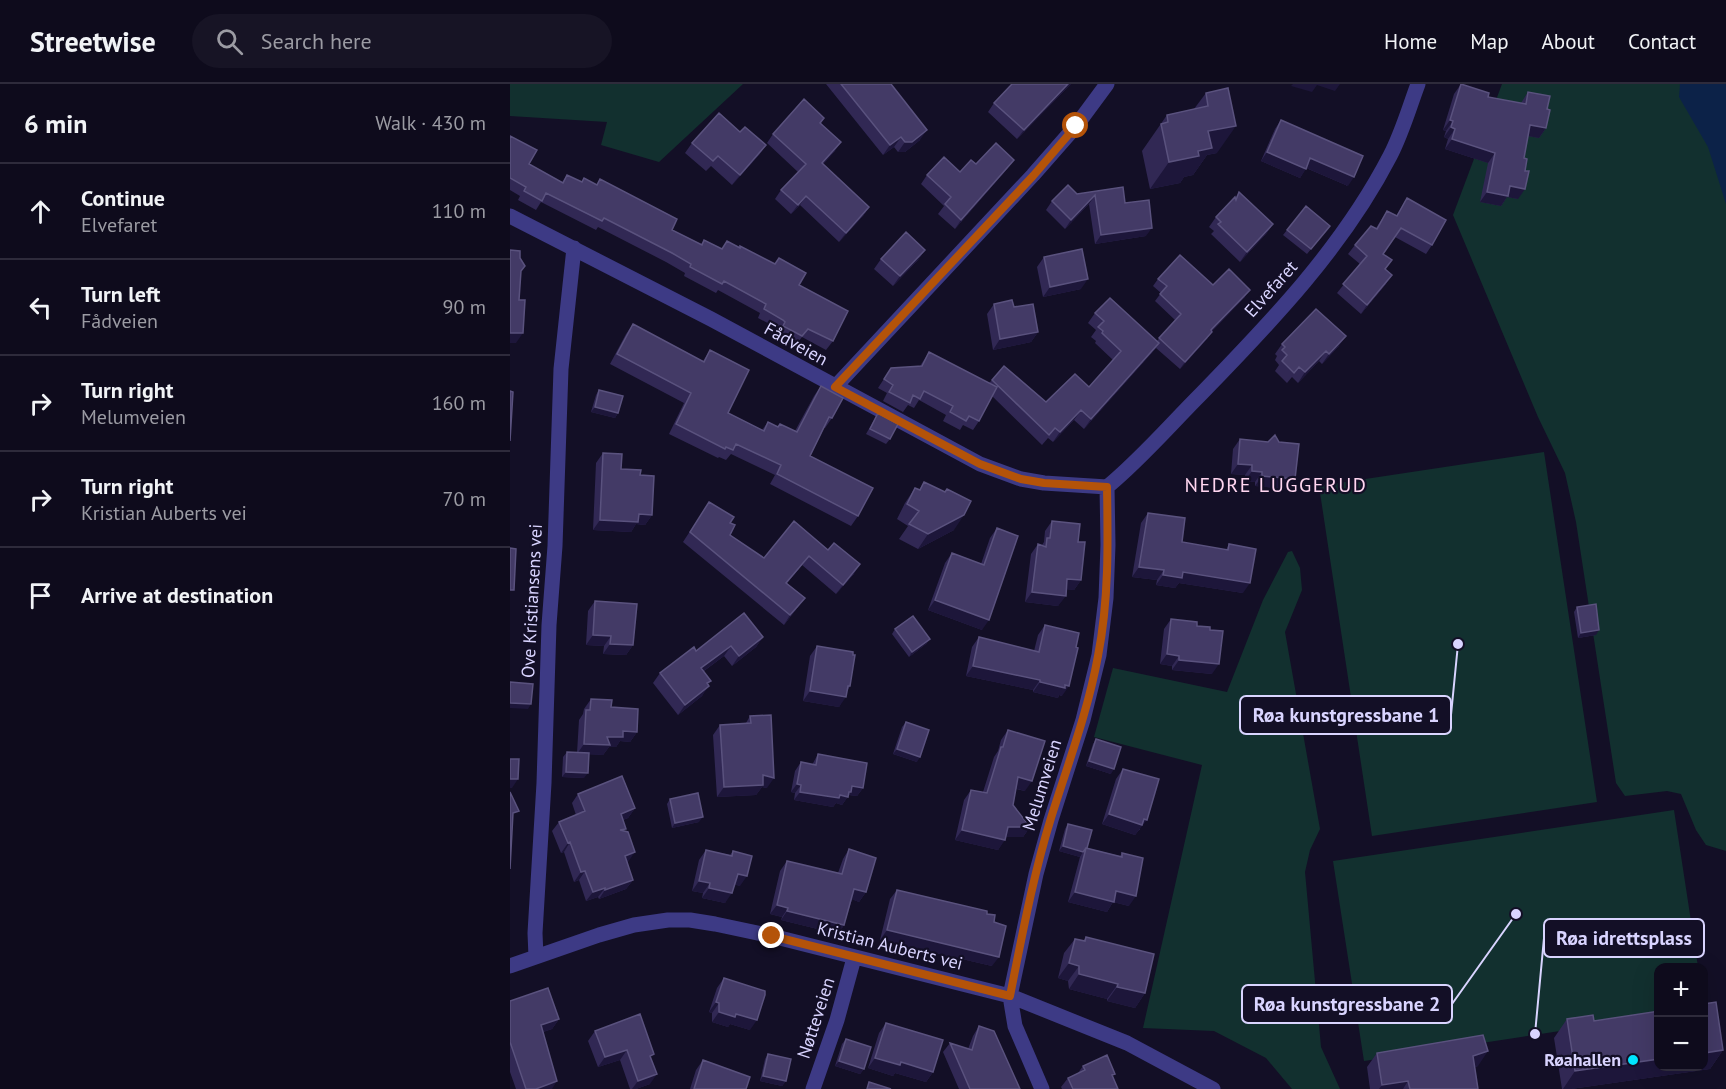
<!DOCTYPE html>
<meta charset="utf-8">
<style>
body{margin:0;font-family:"PT Sans",sans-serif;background:#171425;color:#f1f3f6}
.controls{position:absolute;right:18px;bottom:18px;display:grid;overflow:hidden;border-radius:12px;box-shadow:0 6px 24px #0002}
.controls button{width:54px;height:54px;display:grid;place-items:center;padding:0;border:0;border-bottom:2px solid #2e2b3b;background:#0e0b1c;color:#f1f3f6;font:30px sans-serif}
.stop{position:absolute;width:18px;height:18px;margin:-14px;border:4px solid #b45309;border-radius:50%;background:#fff}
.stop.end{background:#b45309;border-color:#fff;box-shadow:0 2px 6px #0008}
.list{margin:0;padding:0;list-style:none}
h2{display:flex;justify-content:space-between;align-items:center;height:78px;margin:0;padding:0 24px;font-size:26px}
h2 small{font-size:20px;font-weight:400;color:#9b9ba3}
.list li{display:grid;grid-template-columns:39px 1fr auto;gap:18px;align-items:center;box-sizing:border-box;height:96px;padding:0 24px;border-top:2px solid #2e2b3b}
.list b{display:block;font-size:22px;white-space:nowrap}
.list p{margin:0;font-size:20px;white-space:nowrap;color:#9b9ba3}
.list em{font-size:20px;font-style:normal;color:#9b9ba3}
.icon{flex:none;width:33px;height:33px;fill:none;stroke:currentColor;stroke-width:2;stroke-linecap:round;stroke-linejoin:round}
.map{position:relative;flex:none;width:1216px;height:1005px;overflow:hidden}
header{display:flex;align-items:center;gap:36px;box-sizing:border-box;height:84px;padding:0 30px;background:#0e0b1c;border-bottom:2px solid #2e2b3b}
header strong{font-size:28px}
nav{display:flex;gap:33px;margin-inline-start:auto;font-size:21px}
.search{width:420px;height:54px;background:#171425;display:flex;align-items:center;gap:15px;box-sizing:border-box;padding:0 21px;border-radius:33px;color:#9b9ba3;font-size:22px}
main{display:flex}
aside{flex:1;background:#0e0b1c}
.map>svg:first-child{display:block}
.green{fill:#12302f}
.water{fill:#0c2248}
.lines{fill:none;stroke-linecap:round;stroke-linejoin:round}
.minor{stroke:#3d3a85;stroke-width:15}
.wall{fill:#312854}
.shaded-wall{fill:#1d163a}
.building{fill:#433a66;stroke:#5a527e;stroke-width:1.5}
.route{stroke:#b45309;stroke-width:8}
.poi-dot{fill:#00e5ff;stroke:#130f26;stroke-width:2}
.labels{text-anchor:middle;stroke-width:4.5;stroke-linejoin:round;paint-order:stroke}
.street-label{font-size:18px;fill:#d9d4ff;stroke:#130f26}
.poi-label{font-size:18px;font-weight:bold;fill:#d9d4ff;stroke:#130f26;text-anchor:end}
.neighbourhood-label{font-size:20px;letter-spacing:1.5px;fill:#ffd6f0;stroke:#130f26}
.leader{fill:none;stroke:#d9d4ff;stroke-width:2}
.callout-dot{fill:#d9d4ff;stroke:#130f26;stroke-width:2}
.callout{fill:#130f26;stroke:#d9d4ff;stroke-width:2}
.callout-label{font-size:20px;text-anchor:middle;font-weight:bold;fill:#d9d4ff}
</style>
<header>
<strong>Streetwise</strong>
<div class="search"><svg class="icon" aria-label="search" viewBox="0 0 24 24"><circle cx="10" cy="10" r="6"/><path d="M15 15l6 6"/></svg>Search here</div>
<nav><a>Home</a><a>Map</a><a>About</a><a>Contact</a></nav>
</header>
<main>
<aside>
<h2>6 min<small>Walk · 430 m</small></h2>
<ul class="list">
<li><svg class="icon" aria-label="ahead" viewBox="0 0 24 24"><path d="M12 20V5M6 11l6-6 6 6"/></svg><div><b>Continue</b><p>Elvefaret</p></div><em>110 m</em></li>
<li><svg class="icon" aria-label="left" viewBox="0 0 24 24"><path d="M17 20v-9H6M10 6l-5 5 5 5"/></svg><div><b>Turn left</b><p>Fådveien</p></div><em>90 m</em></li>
<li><svg class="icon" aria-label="right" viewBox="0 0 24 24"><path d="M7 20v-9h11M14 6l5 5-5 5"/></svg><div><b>Turn right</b><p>Melumveien</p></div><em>160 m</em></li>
<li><svg class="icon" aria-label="right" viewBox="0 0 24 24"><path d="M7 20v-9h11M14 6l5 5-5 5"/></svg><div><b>Turn right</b><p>Kristian Auberts vei</p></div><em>70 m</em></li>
<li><svg class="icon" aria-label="arrive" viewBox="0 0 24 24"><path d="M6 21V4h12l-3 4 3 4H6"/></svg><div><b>Arrive at destination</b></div></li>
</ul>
</aside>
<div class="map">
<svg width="1216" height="1005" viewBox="0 0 1216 1005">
<rect width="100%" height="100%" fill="#130f26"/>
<!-- green -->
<path class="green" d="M0 0H233L149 78 91 61 97 38 0 32Z
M992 0H1216V767L1196 761 1186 746 1171 710 1157 707 1115 712 1106 699 1066 438 1055 389 1028 333 943 131Z
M1034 368 1087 718 862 752 809 402Z
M782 467 790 484 792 506 775 548 810 745 800 766 795 788 811 963 830 1005H782L756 974 704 947 633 944 692 681 584 653 603 584 717 608 753 516 778 468Z
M1164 726 1188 883 1148 884V932L854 977 823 777Z"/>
<!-- water -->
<path class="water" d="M1170 0H1216V120L1198 63 1169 13Z"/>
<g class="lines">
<!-- minor -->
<path class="minor" d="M0 132 201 235 470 380 511 395 534 399 597 403
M325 303 523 91 566 42 597 0
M597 403C631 375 660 341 691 310 762 237 833 163 880 72 892 49 899 24 908 0
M26 873 25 849 34 699 39 541 45 462 51 285 64 164
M0 882 89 851 124 841 158 836H180L205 840 262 852 500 912 617 959 703 1005
M303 1005 327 936 344 874
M532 1005 505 942 500 912 526 790 541 736 573 636 589 571 596 514 598 461 597 403"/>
</g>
<!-- wall -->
<path class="wall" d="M316 0H381L410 56 395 68H388L384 63 373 71Z
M561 0 507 55 478 28 484 19Z
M951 0 978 13 1011 19 1018 8 1037 25 1036 44 1029 54 1018 52 1014 74 1008 115 997 113 991 122 970 118 978 79 935 65 938 55 934 53 936 47 933 46 944 10Z
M696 9 707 69 697 71 683 91 674 93 670 99 640 105 632 67 657 31 684 25Z
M314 34 311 39 325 67 313 80 359 123 353 132 329 158 290 121 281 130 265 115 271 106 288 88 257 59 263 50Z
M771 36 838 102 796 84 790 94 751 77 765 45Z
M230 48 256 61 249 71 222 101 201 82 196 87 175 69 182 59Z
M0 52 19 80 52 98 57 91 71 98 74 94 86 101 90 95 162 146 191 160 194 156 212 165 217 157 265 180 269 174 289 201 323 257 316 266 292 253 286 261 267 251 269 247 267 244 248 234 250 229 208 206 206 209 174 192 175 189 156 178 88 143 86 146 31 118 26 126 8 116 10 112 0 106Z
M504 76 497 85 445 145 428 130 434 122 411 100 417 91 450 88 466 80Z
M613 103 615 119 636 152 585 160 579 120 555 145 536 126 542 117 567 110Z
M729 108 763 140 756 150 730 178 701 150 704 147 699 143 706 133 725 114Z
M897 114 922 161 916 170 885 153 873 170 876 200 851 230 827 209 850 180 838 170 845 161 866 144 877 127 886 132Z
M820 142 797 170 773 151 777 146Z
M415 166 408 176 383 202 364 185 371 175Z
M534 173 571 205 533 213 527 183Z
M648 195 703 201 735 213 702 247 697 255 670 285 646 264 574 345 564 336 543 358 538 354 532 361 482 312 469 337 463 346 453 341 450 346 433 337 436 331 409 316 404 324 398 321 393 328 373 317 377 309 368 304 381 284 410 282 419 268 479 299 482 296 536 318 579 303 603 276 585 259 586 257 581 253 586 246 578 239 585 229 647 257 665 236 645 217 651 209 643 202Z
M484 220 504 223 528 248 521 258 483 266 477 230Z
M123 240 193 277 200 266 218 329 252 346 258 338 268 343 285 347 304 312 311 302 322 334 315 344H314L300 372 348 432 341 442 260 400 265 391 221 370 216 376 209 373 208 374 159 350 174 319 100 280 116 250Z
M772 260 829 262 812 280 809 277 788 299 782 293 777 299 765 287 769 281 765 276 767 272 765 270Z
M89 306 108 329 105 334 81 328 86 311Z
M368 329 380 355 376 360 356 350Z
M730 355 785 395 778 405 745 402V398L735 397V391L721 390 723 365Z
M93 369 111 385 130 391 142 431 135 441 126 440 121 448 83 446 86 379Z
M414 398 434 408 437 405 444 446 408 465 389 455 398 442 387 435 395 419 405 404 409 406Z
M199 418 220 439V451L254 474 284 437 344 490 326 510 292 481 277 499 295 514 274 541 173 458Z
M638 429 672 458 716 466 719 460 733 509 669 499 665 504 646 501 647 496 622 493 631 439Z
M542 437 568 458 571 496 564 506 556 505 548 522 515 518 521 470 528 460 532 461 534 458 535 447Z
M487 444 472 546 418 526 435 479 442 469 471 480 480 454Z
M85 517 123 561 116 571 93 570 94 562 76 561 78 527Z
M1067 523 1086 551 1068 554 1064 528Z
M661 535 687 542 702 590 662 586V582L650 580 654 545Z
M535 541 552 612 549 611 548 614 523 608V606L456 592 462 563 469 553 524 567 528 551Z
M385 545 420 555 416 560 399 573 382 550Z
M253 553 246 563 222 582 214 572 194 587 198 601 192 612 168 631 143 599 150 589 186 567Z
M307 562 340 602 329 623 293 617 300 572Z
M81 615 101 623 127 648 120 658 110 657 106 663H99L93 671 79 670 74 694 52 693 53 673 57 668 67 669 69 636 73 630 74 625Z
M240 632 257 704 252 703 246 711 207 713 203 651 210 641 236 639Z
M396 638 407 678 383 670 392 643Z
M498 646 515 707 506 705 503 721 520 743 513 753H496L488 766 445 756 454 716 461 706 473 708 484 673 488 667 491 656Z
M586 655 601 690 576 682 583 660Z
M308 670 353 704 347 712 339 711 332 721 326 719 323 723 284 716 285 709 281 708 285 687 291 678 302 681Z
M613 685 630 746H629L625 751 592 740 606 695Z
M68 710 125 724 118 734 113 736 118 778H117L123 796 116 805 89 815 88 813 76 817 69 796 64 798 54 768 51 769 42 747 49 738 66 731 62 719Z
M160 715 189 738 162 744 157 720Z
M558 740 577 764 610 772 612 769 619 822 603 818 597 828 558 818 570 773 549 767 555 745Z
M339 765 356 808 349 818 342 815 334 841 328 850 271 836 272 833 260 830 270 787 277 777 328 789 333 775Z
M196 766 220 771 223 767 230 802 224 800 215 819 192 814 193 809 182 807 189 776Z
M387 806 484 838 482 882 370 856 380 815Z
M576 853 635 909 625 924 597 917V915L559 905 558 897 548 894 554 869 565 855 573 857Z
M214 894 240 946 220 940 218 943 202 938V929L199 928 207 904Z
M0 917 49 935 42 945 33 948 42 1005H6L0 988Z
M1057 935 1084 937 1213 966 1200 985 1061 1005H1052L1044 954Z
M376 939 423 988 416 998 385 989 383 992 358 984 369 949Z
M469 942 510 1005H449L433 968 440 959 458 965 463 952Z
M85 947 141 975 140 1000 126 1005H120L110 976 88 983 78 957Z
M336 955 354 985 350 990 325 982 332 960Z
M867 969 968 982 965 983 968 1005H860L857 983Z
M258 970 276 997 272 1002 250 997 255 975Z
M193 976 236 1005H180L186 986Z
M573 982 603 993 608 1005H552L551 1003 558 994 568 989Z"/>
<!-- shaded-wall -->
<path class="shaded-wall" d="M558 0H561L507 55 514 46Z
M783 0H830L825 7 807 1 802 8 781 2Z
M940 36 943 37 936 47 933 46Z
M1020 41 1036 44 1029 54 1013 51Z
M726 42 707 69 697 71 683 91 674 93 670 99 640 105 659 78 698 47Z
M941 43 945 45 938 55 934 53Z
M417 46 410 56 395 68H388L395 58Z
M391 53 384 63 373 71 380 61Z
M942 55 985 69 978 79 935 65Z
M331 58 325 67 306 89 312 79Z
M256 61 249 71 222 101 230 91Z
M757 68 796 85 790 94 751 77Z
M800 74 844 93 838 102 794 83Z
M504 76 497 85 445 145 451 136Z
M1000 102 1015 105 1008 115 997 113 991 122 970 118 977 108Z
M585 111 579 120 555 145 561 136Z
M296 112 290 121 281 130 288 121Z
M359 123 353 132 329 158 336 149Z
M763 140 756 150 730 178 737 168Z
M642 144 636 152 585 160 591 151Z
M415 166 408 176 383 202 390 192Z
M882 191 876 200 851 230 857 221Z
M578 195 571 205 533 213 540 203Z
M740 206 735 213 696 254 701 246Z
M528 248 521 258 483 266 490 255Z
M702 248 697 255 670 285 675 278Z
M0 249H13L6 259H0Z
M836 252 829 262 812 280 819 270Z
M649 259 642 269 574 345 581 335Z
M816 267 809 277 788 299 795 288Z
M85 323 108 329 105 334 81 328Z
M571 326 564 336 543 358 550 348Z
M728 380 742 381 735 391 721 390Z
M742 387 752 388 745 398 735 397Z
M752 392 785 395 778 405 745 402Z
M129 430 142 431 135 441 126 440 121 448 83 446 90 436Z
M454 431 444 446 408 465 418 450Z
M299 472 292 481 270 508 276 499Z
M350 480 344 490 326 510 333 501Z
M629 483 654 486 647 496 622 493Z
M673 488 740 499 733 509 669 499 665 504 646 501 653 491Z
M557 495 571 496 564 506 550 505Z
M522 508 556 512 548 522 515 518Z
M295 514 274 541 280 531Z
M425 516 479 536 472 546 418 526Z
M1089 546 1086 551 1068 554 1071 549Z
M83 551 101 552 94 562 76 561Z
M253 553 246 563 222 582 229 572Z
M420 555 416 560 399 573 402 568Z
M100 560 123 561 116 571 93 570Z
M221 562 214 572 184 594 191 584Z
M657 570 669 572 662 582 650 580Z
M669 576 709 580 702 590 662 586Z
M463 582 530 596 523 606 456 592Z
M201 597 195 606 199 602 192 612 168 631 175 621Z
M530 598 555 601 559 602 552 612 549 611 548 614 523 608Z
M300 607 336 613 329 623 293 617Z
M0 619 21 620 18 625 0 624Z
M113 647 127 648 120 658 110 657 106 663H99L93 671 67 670 74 660Z
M387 665 410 673 407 678 383 670Z
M579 677 604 685 601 690 576 682Z
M56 688 78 689 74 694 52 693Z
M253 691 264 694 257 704 252 703 246 711 207 713 214 703Z
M508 693 522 697 515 707 501 703Z
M0 695H8L2 704H0Z
M287 700 291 701 285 709 281 708Z
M342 702 353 704 347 712 339 711 332 721 326 719 323 723 284 716 290 708 330 711Z
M125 724 118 734 105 739 111 730Z
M599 730 634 735 637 736 625 751 592 740Z
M193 733 189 738 162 744 165 739Z
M498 743H520L513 753H491Z
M452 746 495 756 488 766 445 756Z
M60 758 54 768 51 769 58 759Z
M553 762 573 768 570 773 549 767Z
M125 768 118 778 108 782 115 772Z
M75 787 69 796 64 798 71 788Z
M228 790 237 792 230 802 221 800Z
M123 796 116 805 89 815 95 806Z
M189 797 200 799 193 809 182 807Z
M95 804 88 813 76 817 83 808Z
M199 804 222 809 215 819 192 814Z
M344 805 356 808 349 818 338 814Z
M606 807 626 812 619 822 603 818 597 828 558 818 565 808Z
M267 821 278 824 272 833 260 830Z
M277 827 334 841 328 850 271 836Z
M377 846 489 873 482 882 370 856Z
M559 879 569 882 558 897 548 894Z
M569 890 608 900 597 915 559 905Z
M607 903 635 909 625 924 597 917Z
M206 918 209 919 202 929 199 928Z
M209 928 226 930 247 936 240 946 220 940 218 943 202 938Z
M49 935 42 945 24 951 31 941Z
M117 966 110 976 88 983 95 973Z
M1213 966 1200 985 1061 1005H1053L1065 987 1149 975V982H1194V969Z
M978 967 968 982 953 987 963 972Z
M365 974 391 978 423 988 416 998 385 989 383 992 358 984Z
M329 977 354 985 350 990 325 982Z
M147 990 140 1000 126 1005H122L128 997Z
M253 992 276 997 272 1002 250 997Z
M47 997 42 1005H26Z
M898 997 893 1005H869L872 1001Z"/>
<!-- building -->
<path class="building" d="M331 0H381L417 46 402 58H395L391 53 380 61Z
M502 0H558L514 46 484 19Z
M951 0 979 9 978 13 1016 20 1018 8 1040 12 1037 25 1040 26 1036 44 1020 41 1014 74 1017 75 1015 87H1019L1015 105 1000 102 998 112 977 108 985 69 942 55 945 45 941 43 943 37 940 36Z
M718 4 726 42 698 47 702 64 688 67 689 72 659 78 651 40 658 38 657 31 698 22 696 9Z
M294 15 314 34 310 39 331 58 312 79 359 123 336 149 296 112 288 121 271 106 296 80 263 50Z
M209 29 230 48 235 43 256 61 230 91 208 72 203 77 182 59Z
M771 36 853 72 844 93 800 74 796 85 757 68Z
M0 52 27 66 19 80 53 99 57 91 72 98 74 94 87 101 90 95 167 135 162 146 192 161 194 156 212 165 217 157 230 164V162L265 180 269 174 296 189 289 201 338 227 323 257 298 245 292 252 273 242 275 238 273 236 254 225 256 220 214 197 212 200 180 183 181 180 162 169 94 134 92 137 36 109 32 117 14 107 16 103 0 94Z
M486 59 504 76 451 136 435 120 441 113 417 91 434 73 450 88 461 76 466 80Z
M558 101 567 110 613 103 615 119 639 116 642 144 591 151 585 111 561 136 542 117Z
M729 108 763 140 737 168 708 140 711 138 706 133 725 113 726 116Z
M897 114 936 136 922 161 891 144 873 170 882 176 875 185 882 191 857 221 833 200 857 172 845 161 861 142 867 145 877 127 887 132Z
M796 122 820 142 801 165 777 146Z
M396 148 415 166 390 192 371 175Z
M572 165 578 195 540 203 534 173Z
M0 166 10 167V174L15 182 11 187 9 216H15L13 249H0Z
M670 171 703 201 719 185 740 206 701 246 702 248 675 278 649 254 671 230 650 210 657 202 648 195Z
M600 214 649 259 581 335 571 326 550 348 545 344 539 351 482 296 494 282 536 318 565 290 579 303 611 267 592 249 593 247 588 243 594 237 585 229Z
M502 216 504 223 523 220 528 248 490 255 484 220Z
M806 225 836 252 819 270 816 267 795 288 789 283 784 289 772 277 777 271 772 266 775 263 772 260Z
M123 240 194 278 200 266 239 286 218 329 254 347 258 338 268 343 270 340 287 348 311 302 333 314 322 334 319 333 300 372 363 404 348 432 267 390 271 381 226 360 223 366 216 363 215 365 166 340 181 309 107 270Z
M419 268 487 303 469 337 459 332 456 337 440 328 443 322 414 307 410 315 403 311 400 319 379 308 383 301 374 295 381 284 412 282Z
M89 306 113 312 108 329 85 323Z
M0 307 3 308 0 357Z
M368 329 388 340 380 355 360 345Z
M765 351 769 358 789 360 785 395 752 392V388L742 387V381L728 380 730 355 758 358Z
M93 369 112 370 111 385 131 386 130 391 144 392 142 431 129 430 128 438 90 436Z
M414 398 435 408 437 405 461 417 454 431 418 450 399 440 409 427 397 420 405 404 410 406Z
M199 418 224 433 220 439 225 441 220 451 254 474 284 437 318 466 324 459 350 480 333 501 299 472 276 499 295 514 280 531 180 448Z
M638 429 675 434 672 458 718 466 719 460 746 465 740 499 673 488 672 494 653 491 654 486 629 483Z
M542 437 570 440 568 458H575L571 496 557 495 556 512 522 508 528 460 536 463 537 454H540Z
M487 444 508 452 479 536 425 516 442 469 474 481Z
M0 464 6 465 4 506H0Z
M85 517 127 520 123 561 100 560 101 552 83 551Z
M1086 520 1089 546 1071 549 1067 523Z
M234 529 253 553 229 572 221 562 191 584 201 597 197 599 199 602 175 621 150 589 184 563 186 567Z
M403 532 420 555 402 568 385 545Z
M661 535 687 538V542L700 543V546L713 547 709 580 669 576V572L657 570Z
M535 541 569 549 566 563 568 564 559 602 555 601V604L530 598V596L463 582 469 553 529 568Z
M307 562 343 568V571H345L340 602H338L336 613 300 607Z
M0 598 23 600 21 620 0 619Z
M81 615 102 616 101 623 128 625 127 648 113 647V653H97L100 661 74 660 76 626H80Z
M261 631 264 694 253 691V701L214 703 210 641 241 639 240 632Z
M396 638 419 646 410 673 387 665Z
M498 646 535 657 522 697 508 693 503 721 520 743H498L495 756 452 746 461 706 477 709 491 663H493Z
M586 655 611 663 604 685 579 677Z
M57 668 79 669 78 689 56 688Z
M308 670 357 679 353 704 342 702 341 708H339L338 713 330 711 329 714 290 708 291 701 287 700 291 678 306 681Z
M0 675H9L8 695H0Z
M613 685 649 695 637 736 634 735 632 741 599 730Z
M112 692 125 724 111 730 116 745 110 746 118 748 125 768 115 772 123 796 95 806V804L83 808 75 787 71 788 60 758 58 759 49 738 75 727 68 710Z
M0 708 9 727 3 729 0 785Z
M188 709 193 733 165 739 160 715Z
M558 740 582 746 577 764H576L573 768 553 762Z
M576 764 612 773V769L633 774 626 812 606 807 604 818 565 808Z
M339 765 366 774 356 808 344 805 334 841 277 827 278 824 267 821 277 777 332 790Z
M196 766 222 772 223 767 242 772 237 792 228 790 222 809 199 804 200 799 189 797Z
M387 806 477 827V830L485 831 484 838 496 842 489 873 377 846Z
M576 853 644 870 635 909 607 903 608 900 569 890V882L559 879 565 855 575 857Z
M214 894 255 907V911L247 936 226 930 225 933 209 928V919L206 918Z
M38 904 49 935 31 941 47 997 26 1005H16L0 958V917Z
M1206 918 1213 966 1194 969V920Z
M1149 927V975L1065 987 1057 935 1083 931 1084 937Z
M130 930 144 970 140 972 147 990 128 997 117 966 95 973 85 947Z
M376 939 433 956 423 988 391 978 390 981 365 974Z
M469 942 484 947 510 1005H460L440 959 462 966Z
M973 951 978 967 963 972 968 1005H900L898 997 872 1001 867 969Z
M336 955 361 963 354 985 329 977Z
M258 970 281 975 276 997 253 992Z
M597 971 605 990 602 991 608 1005H563L558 994 575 986 573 982Z
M193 976 240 993 236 1005H184Z
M359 998 381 1005H357Z"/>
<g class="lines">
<!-- route -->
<path class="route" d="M262 852 500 912C512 852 523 792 541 734 558 680 578 627 588 572 599 516 598 459 597 403L534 399 511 395 470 380 325 303 523 92 566 42"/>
</g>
<!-- markers -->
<circle class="poi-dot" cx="1123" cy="976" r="6"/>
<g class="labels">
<!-- street labels -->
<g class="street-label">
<text transform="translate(761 205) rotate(-48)" y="6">Elvefaret</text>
<text transform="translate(286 260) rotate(29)" y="6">Fådveien</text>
<text transform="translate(22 517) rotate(-87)" y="6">Ove Kristiansens vei</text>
<text transform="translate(532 701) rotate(-73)" y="6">Melumveien</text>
<text transform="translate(380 862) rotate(14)" y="6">Kristian Auberts vei</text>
<text transform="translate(306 934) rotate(-72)" y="6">Nøtteveien</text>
</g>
<!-- poi labels -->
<g class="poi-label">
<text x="1111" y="982">Røahallen</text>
</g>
<!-- neighbourhood labels -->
<g class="neighbourhood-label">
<text x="766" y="408">NEDRE LUGGERUD</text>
</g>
</g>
<!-- callouts -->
<path class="leader" d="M948 560L941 631M1025 950L1034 854M1006 830L942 920"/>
<g class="callout-dot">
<circle cx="948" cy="560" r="6"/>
<circle cx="1025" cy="950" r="6"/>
<circle cx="1006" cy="830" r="6"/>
</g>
<g class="callout">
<rect x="730" y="612" width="211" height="38" rx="6"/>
<rect x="1034" y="835" width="160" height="38" rx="6"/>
<rect x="732" y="901" width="210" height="38" rx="6"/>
</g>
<g class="callout-label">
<text x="836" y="638">Røa kunstgressbane 1</text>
<text x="1114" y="861">Røa idrettsplass</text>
<text x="837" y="927">Røa kunstgressbane 2</text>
</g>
</svg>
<div class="controls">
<button>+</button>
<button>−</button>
</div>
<div class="stop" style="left:566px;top:42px"></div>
<div class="stop end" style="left:262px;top:852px"></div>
</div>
</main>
